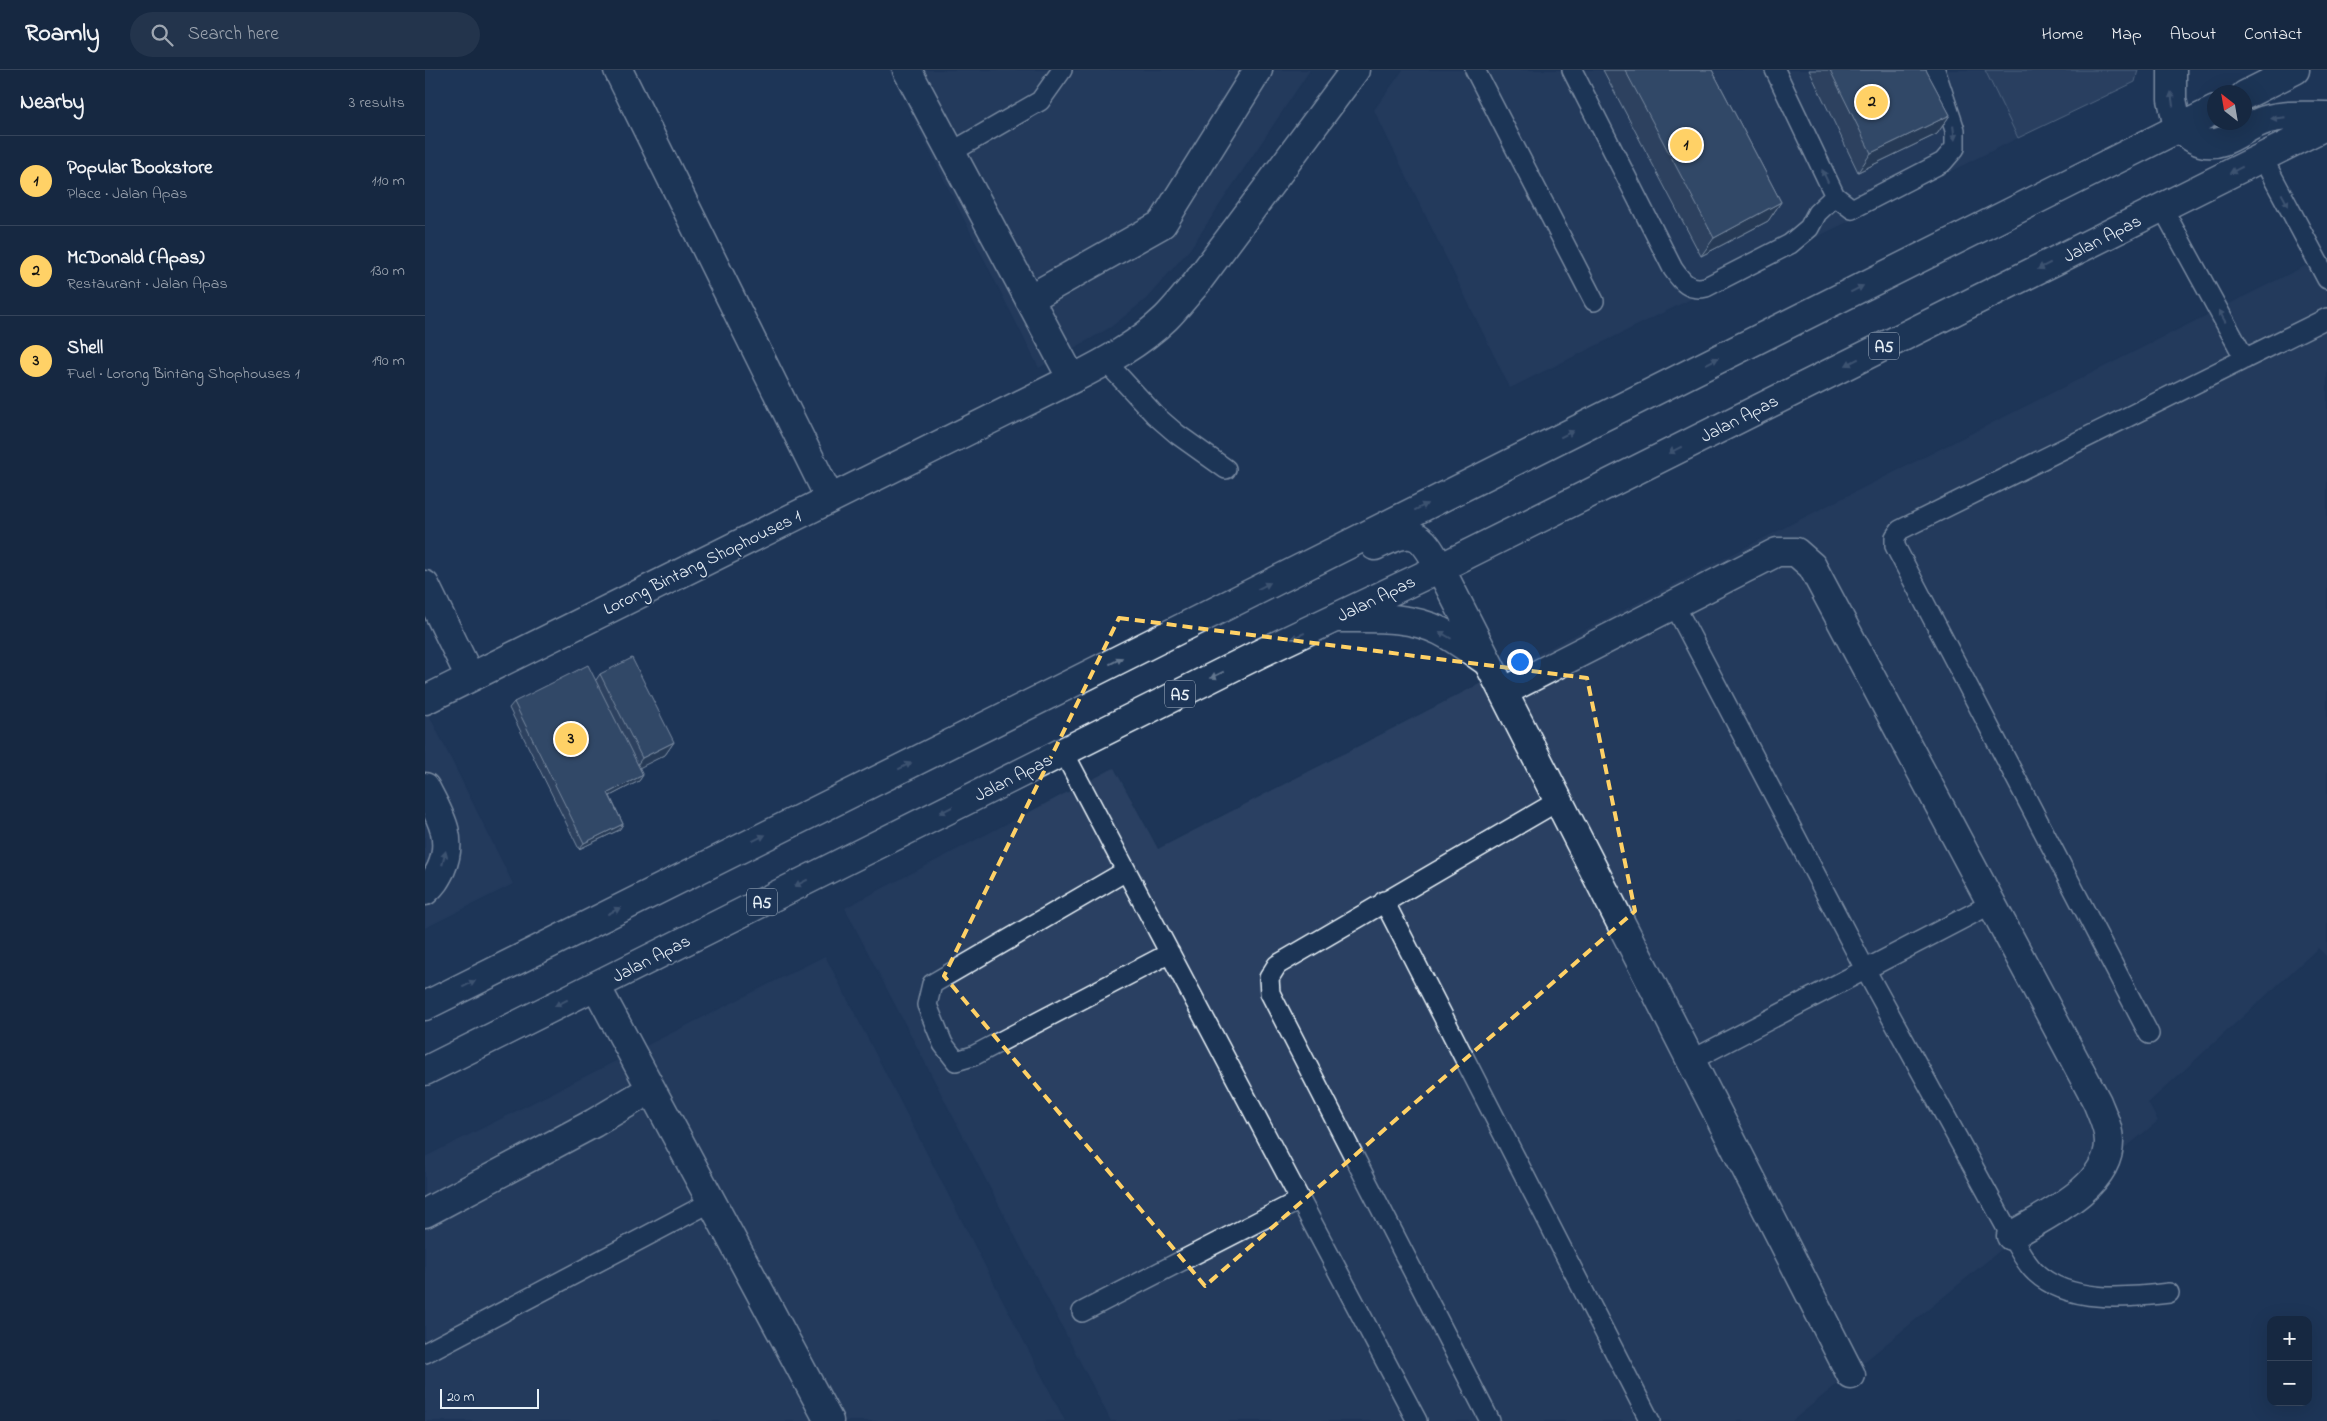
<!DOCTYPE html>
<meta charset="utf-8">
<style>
body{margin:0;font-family:"Indie Flower",sans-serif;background:#23344c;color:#f1f3f6}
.controls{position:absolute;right:15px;bottom:15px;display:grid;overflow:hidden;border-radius:10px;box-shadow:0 5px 20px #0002}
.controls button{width:45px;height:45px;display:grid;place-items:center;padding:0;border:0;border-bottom:1px solid #35445a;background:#162841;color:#f1f3f6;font:25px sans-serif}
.compass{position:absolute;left:1782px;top:15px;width:45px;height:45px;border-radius:50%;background:#162841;box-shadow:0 5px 20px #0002;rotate:329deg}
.scale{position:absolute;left:15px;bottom:12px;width:99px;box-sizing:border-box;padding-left:5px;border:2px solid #e8f1f8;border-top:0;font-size:14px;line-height:18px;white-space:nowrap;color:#e8f1f8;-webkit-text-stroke:4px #1d3557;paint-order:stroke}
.you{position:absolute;left:1094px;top:591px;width:18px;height:18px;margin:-12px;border:4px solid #fff;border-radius:50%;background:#1a73e8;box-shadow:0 0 0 8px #1a73e833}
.badge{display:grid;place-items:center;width:32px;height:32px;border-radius:50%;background:#ffd166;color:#111;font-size:16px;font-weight:700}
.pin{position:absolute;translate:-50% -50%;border:2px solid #fff;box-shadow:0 1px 5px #0006}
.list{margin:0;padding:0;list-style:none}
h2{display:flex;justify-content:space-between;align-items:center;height:65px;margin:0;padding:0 20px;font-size:21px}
h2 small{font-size:16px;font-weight:400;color:#9ea6b1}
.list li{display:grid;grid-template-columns:32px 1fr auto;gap:15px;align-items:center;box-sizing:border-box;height:90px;padding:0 20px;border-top:1px solid #35445a}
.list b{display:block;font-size:19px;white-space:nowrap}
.list p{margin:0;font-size:16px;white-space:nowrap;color:#9ea6b1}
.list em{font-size:16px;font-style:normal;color:#9ea6b1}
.icon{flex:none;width:28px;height:28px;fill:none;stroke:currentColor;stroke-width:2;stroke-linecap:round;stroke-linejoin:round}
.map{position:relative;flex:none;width:1902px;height:1351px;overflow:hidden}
header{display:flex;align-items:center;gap:30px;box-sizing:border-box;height:70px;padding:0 25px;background:#162841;border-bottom:1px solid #35445a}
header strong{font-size:24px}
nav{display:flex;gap:28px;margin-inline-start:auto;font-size:18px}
.search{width:350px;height:45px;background:#23344c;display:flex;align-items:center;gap:12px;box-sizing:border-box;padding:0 18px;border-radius:28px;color:#9ea6b1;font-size:19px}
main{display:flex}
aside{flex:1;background:#162841}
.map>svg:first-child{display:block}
.built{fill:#2a4162}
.green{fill:#374d6c;stroke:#909fb2}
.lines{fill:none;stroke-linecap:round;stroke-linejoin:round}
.service-casing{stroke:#e8f1f8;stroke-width:22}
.minor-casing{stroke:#e8f1f8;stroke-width:31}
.trunk-casing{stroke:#e8f1f8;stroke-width:31}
.service{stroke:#1d3557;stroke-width:19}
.minor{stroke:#1d3557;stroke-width:28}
.trunk{stroke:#1d3557;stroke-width:28}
.wall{fill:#3f5169;stroke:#e8f1f8}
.shaded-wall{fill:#334255;stroke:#e8f1f8}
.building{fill:#495e7a;stroke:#e8f1f8}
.oneway{fill:#64778f}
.marked{fill:none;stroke:#ffd166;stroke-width:4;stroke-dasharray:10 6;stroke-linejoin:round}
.labels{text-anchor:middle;stroke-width:4;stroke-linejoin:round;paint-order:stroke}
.shield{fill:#1d3557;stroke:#abb9c8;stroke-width:1}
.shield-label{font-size:16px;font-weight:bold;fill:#e8f1f8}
.street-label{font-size:18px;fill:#e8f1f8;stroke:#1d3557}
</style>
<header>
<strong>Roamly</strong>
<div class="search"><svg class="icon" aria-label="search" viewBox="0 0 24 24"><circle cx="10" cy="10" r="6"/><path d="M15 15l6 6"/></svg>Search here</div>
<nav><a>Home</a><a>Map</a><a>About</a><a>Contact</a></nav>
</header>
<main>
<aside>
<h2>Nearby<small>3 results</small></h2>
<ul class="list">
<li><span class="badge">1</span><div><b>Popular Bookstore</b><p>Place · Jalan Apas</p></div><em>110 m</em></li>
<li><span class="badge">2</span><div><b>McDonald (Apas)</b><p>Restaurant · Jalan Apas</p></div><em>130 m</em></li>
<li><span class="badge">3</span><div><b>Shell</b><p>Fuel · Lorong Bintang Shophouses 1</p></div><em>190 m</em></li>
</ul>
</aside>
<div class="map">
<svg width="1902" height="1351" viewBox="0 0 1902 1351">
<rect width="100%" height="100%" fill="#1d3557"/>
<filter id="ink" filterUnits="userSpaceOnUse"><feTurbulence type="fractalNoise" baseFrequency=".02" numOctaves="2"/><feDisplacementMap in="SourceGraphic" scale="10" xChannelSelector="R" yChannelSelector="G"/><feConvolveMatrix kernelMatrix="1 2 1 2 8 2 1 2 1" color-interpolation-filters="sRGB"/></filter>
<g filter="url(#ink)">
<!-- built -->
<path class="built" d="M464 0H885L765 179 721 229 686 257 614 298Z
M978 0H1560L1593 68 1085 318 949 40Z
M1902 185V887L1893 878 1723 1033 1733 1051 1367 1351H686L420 838 689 698 733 779 1380 447Z
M0 637 88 814 0 858Z
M400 886 640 1351H0V1087Z"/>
<!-- green -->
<path class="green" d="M1560 0H1713L1710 12 1593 68Z"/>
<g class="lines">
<defs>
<path id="service" d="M1050 0 1169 231
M1147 0 1248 199C1257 212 1264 221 1281 217L1365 174 1384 158 1392 143 1410 126
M1350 0 1410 126 1427 139 1518 92 1530 78V60L1510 0
M525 83 615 31 637 0
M1837 87 1902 209
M1737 137 1820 289
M681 292 730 345 752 364 801 399
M1250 536 1440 899 1586 1166C1593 1177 1600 1193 1610 1202 1644 1234 1703 1228 1744 1223
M638 681 992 1351
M701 801 507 914 502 935 518 974 531 991 548 986 745 883
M959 831 1225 1351
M1724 964 1470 476V467L1475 460 1902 248
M1265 991 1568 833
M657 1242 875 1130
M0 1283 286 1132
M1065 1351 845 923 844 908 852 895 1133 731"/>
<path id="minor" d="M193 0 405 429
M482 0 647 309
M1747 0V29L1753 58
M604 229 737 154 833 0
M1015 498 1426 1305
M0 515 45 607
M1078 622 1352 482H1371L1387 496 1672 1032C1677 1045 1684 1058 1684 1072 1684 1118 1619 1146 1586 1166
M0 630 647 309C681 292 714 274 741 248 751 238 760 226 770 215L930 0
M0 717C14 744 30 768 16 799 11 809 8 814 0 821
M171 916 404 1351
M0 1143 169 1053 226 1019"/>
<path id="trunk" d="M1820 25 1870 0
M1753 58C1760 62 1768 70 1776 72 1800 79 1819 56 1840 50 1859 44 1882 46 1902 46
M950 476C989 457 995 461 1015 498
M916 548C949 548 985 546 1015 561 1031 569 1046 581 1061 591
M0 936 647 613 1790 40
M0 1001 836 583 1015 498 1902 55"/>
</defs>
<!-- service casing -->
<use href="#service" class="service-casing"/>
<!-- minor casing -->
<use href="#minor" class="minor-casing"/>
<!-- trunk casing -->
<use href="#trunk" class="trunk-casing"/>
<!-- service -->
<use href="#service" class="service"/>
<!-- minor -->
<use href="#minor" class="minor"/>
<!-- trunk -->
<use href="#trunk" class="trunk"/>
</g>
<!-- wall -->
<path class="wall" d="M1178 0H1287L1356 132 1343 151 1276 186Z
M1384 0H1501L1525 45 1512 64 1433 102Z
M175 604 249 672 240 685 214 697 218 705 214 711 185 726 198 754 194 760 154 779 84 638 89 632 171 610Z"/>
<!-- shaded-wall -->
<path class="shaded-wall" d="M1525 45 1512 64 1433 102 1446 83Z
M1356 132 1343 151 1276 186 1289 168Z
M249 672 240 685 208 701 217 688Z
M218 705 214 711 179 729 183 723Z
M198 754 194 760 154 779 159 773Z"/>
<!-- building -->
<path class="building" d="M1200 0H1287L1356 132 1289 168Z
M1405 0H1501L1525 45 1446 83Z
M207 588 249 672 217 688 175 604Z
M163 595 218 705 183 723 198 754 159 773 89 632Z"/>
<!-- one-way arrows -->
<defs><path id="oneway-solid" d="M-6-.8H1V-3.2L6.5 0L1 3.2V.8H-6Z" transform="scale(1.25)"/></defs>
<g class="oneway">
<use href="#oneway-solid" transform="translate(1747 29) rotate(-98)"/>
<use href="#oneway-solid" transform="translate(1853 48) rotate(174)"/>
<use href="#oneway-solid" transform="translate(1529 63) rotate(83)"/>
<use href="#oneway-solid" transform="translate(1811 100) rotate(153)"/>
<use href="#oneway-solid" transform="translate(1400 106) rotate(-115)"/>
<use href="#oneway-solid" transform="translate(1860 130) rotate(62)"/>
<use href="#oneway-solid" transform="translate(1619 196) rotate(153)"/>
<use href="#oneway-solid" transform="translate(1432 219) rotate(-27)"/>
<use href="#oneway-solid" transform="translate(1797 246) rotate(-119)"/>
<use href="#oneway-solid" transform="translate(1287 291) rotate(-27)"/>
<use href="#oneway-solid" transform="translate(1427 292) rotate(153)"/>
<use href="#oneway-solid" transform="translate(1142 364) rotate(-27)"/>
<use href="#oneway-solid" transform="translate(1250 380) rotate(153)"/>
<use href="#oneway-solid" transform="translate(996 437) rotate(-27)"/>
<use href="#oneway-solid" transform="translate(839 516) rotate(-27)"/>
<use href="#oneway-solid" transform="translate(1020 565) rotate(-150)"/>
<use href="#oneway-solid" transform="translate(873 566) rotate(155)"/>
<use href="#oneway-solid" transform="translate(691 591) rotate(-27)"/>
<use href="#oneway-solid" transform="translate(792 605) rotate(154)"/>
<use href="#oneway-solid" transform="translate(480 696) rotate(-26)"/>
<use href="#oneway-solid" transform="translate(521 740) rotate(153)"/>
<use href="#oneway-solid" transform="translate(334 768) rotate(-26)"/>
<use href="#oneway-solid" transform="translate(19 788) rotate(-76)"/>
<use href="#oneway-solid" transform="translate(376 813) rotate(153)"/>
<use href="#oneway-solid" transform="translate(189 841) rotate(-27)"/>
<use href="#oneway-solid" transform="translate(44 914) rotate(-26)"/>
<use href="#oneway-solid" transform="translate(136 933) rotate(153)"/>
</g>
</g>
<!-- marked area -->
<path d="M0 0H1902V1351H0ZM694 548 1162 608 1210 841 780 1216 519 906Z" fill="#1d3557" fill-opacity=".55" fill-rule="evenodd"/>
<path class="marked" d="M694 548 1162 608 1210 841 780 1216 519 906Z"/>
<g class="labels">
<!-- shield labels -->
<g class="shield">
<rect x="1444" y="262.5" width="30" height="27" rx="4"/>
<rect x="740" y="610.5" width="30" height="27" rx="4"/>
<rect x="322" y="818.5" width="30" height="27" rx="4"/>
</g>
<g class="shield-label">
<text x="1459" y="282">A5</text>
<text x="755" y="630">A5</text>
<text x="337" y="838">A5</text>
</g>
<!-- street labels -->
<g class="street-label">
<text transform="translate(1677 168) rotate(-27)" y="6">Jalan Apas</text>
<text transform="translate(1314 348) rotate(-27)" y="6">Jalan Apas</text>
<text transform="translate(277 492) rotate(-26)" y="6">Lorong Bintang Shophouses 1</text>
<text transform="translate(951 528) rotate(-26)" y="6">Jalan Apas</text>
<text transform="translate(588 707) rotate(-27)" y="6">Jalan Apas</text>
<text transform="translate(226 888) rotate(-27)" y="6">Jalan Apas</text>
</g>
</g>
</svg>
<div class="controls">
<button>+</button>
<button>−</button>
</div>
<svg class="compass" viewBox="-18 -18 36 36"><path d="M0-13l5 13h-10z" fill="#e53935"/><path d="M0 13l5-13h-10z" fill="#9ea6b1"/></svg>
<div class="scale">20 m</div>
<div class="you"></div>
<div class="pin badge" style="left:1261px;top:75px">1</div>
<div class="pin badge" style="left:1447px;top:32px">2</div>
<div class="pin badge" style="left:146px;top:669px">3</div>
</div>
</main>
